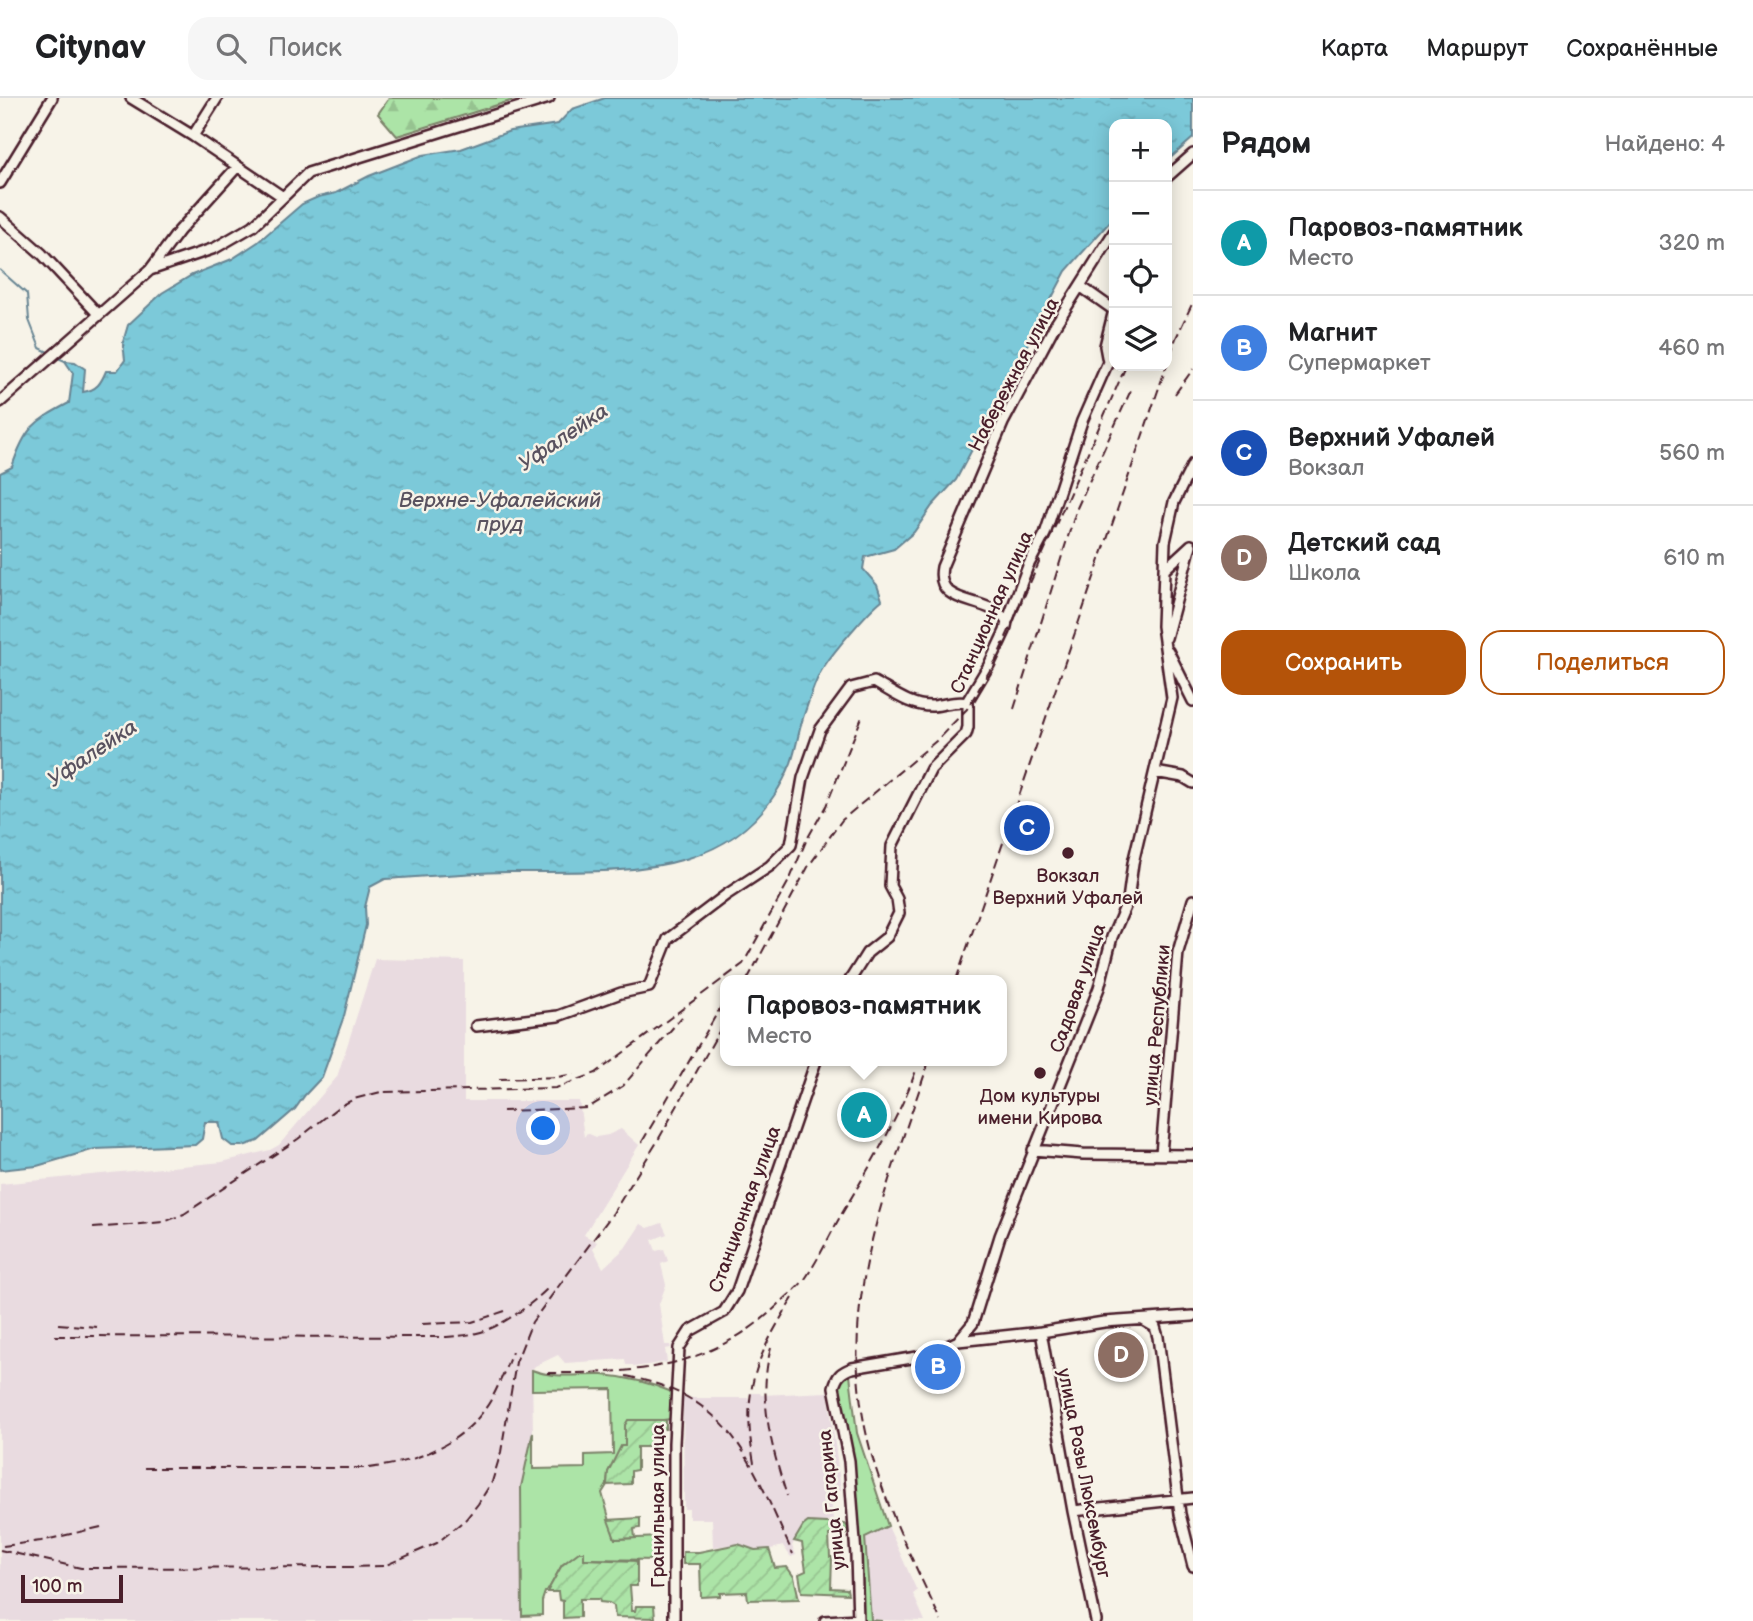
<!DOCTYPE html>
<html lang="ru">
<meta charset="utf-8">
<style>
body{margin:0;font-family:"Balsamiq Sans",sans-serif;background:#f6f6f6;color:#202124}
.controls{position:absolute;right:21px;top:21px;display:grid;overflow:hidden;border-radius:14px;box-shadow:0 4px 18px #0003}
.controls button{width:63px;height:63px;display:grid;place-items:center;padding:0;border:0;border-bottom:2px solid #e0e0e0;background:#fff;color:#202124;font:35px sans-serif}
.scale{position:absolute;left:21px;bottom:18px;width:102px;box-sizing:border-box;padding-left:7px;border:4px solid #4a1f2b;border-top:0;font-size:19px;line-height:24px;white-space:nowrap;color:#4a1f2b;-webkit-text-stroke:5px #f7f3e8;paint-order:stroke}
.you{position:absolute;left:544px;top:1031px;width:24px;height:24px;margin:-18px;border:5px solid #fff;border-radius:50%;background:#1a73e8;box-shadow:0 0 0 10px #1a73e833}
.badge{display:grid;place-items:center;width:46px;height:46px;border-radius:50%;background:#b45309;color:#fff;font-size:23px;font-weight:700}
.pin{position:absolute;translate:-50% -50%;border:4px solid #fff;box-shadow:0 2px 7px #0006}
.popup{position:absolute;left:720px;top:877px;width:287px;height:91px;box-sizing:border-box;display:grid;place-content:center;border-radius:14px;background:#fff;filter:drop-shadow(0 2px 5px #0005);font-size:23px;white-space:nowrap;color:#757577}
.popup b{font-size:26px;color:#202124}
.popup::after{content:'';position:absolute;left:50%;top:100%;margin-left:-14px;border:14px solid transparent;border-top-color:#fff}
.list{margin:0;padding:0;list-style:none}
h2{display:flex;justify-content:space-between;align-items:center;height:91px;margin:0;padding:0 28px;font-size:30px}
h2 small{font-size:23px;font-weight:400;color:#757577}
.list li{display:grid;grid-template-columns:46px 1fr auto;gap:21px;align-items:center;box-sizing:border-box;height:105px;padding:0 28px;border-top:2px solid #e0e0e0}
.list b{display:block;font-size:26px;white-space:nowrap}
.list p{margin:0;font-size:23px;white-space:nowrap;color:#757577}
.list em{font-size:23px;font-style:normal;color:#757577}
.actions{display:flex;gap:14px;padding:21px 28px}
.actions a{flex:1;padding:16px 0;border:2px solid #b45309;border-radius:21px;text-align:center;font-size:24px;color:#b45309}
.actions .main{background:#b45309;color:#fff}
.icon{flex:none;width:38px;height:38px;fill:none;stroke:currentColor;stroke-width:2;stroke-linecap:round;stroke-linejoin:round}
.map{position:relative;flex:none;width:1193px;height:1523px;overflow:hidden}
header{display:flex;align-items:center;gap:42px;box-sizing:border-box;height:98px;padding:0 35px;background:#fff;border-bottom:2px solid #e0e0e0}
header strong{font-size:33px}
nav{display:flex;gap:38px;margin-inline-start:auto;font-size:24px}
.search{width:490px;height:63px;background:#f6f6f6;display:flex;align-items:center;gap:18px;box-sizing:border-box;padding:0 24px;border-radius:21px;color:#757577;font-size:26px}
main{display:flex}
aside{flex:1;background:#fff}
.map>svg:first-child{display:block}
.built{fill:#e9dbe0}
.green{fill:#ace4a7;stroke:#7b8269;stroke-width:2}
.forest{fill:url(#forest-firs);stroke:#7b8269;stroke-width:2}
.garden{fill:url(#garden-furrows);stroke:#7b8269;stroke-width:2}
.water{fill:url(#water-ripples);stroke:#678593;stroke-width:2}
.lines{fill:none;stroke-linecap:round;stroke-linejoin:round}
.stream{stroke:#678593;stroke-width:2}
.minor-casing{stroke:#4a1f2b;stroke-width:14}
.minor{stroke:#f7f3e8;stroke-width:9}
.rail{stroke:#4a1f2b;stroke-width:2;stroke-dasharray:10 5;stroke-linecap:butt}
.poi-dot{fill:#4a1f2b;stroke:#f7f3e8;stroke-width:2.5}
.labels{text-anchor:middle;stroke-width:5;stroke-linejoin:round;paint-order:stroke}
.street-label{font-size:19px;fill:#4a1f2b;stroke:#f7f3e8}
.poi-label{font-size:19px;fill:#4a1f2b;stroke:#f7f3e8}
.water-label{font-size:21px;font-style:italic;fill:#59525f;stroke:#f7f3e8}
</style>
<header>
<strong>Citynav</strong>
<div class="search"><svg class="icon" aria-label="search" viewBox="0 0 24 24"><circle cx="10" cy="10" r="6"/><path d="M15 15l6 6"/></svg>Поиск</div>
<nav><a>Карта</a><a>Маршрут</a><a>Сохранённые</a></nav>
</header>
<main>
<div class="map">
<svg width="1193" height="1523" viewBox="0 0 1193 1523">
<defs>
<pattern id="forest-firs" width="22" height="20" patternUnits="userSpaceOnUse" patternTransform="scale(1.75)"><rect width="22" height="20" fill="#ace4a7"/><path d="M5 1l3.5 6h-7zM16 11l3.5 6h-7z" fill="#96c390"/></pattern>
<pattern id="garden-furrows" width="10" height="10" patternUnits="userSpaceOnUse" patternTransform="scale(1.75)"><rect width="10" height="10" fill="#ace4a7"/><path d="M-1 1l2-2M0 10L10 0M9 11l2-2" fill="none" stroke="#96c390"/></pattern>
<pattern id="water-ripples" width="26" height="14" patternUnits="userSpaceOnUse" patternTransform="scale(1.75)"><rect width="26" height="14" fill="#7bc9d9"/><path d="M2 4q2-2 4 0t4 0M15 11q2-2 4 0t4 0" fill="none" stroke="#6cacba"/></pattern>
</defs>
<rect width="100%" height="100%" fill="#f7f3e8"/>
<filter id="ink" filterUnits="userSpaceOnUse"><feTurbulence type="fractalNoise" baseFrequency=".0143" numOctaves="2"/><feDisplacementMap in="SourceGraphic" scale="14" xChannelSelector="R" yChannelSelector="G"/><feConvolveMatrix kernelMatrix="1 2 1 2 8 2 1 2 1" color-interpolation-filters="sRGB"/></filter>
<g filter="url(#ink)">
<!-- built -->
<path class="built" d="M375 861 464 863V1003H579L584 1039 587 1035 596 1039 608 1037 621 1031 639 1047 584 1137 597 1144 593 1150 603 1170 625 1150 641 1126 648 1130 662 1125 667 1136 652 1142 656 1153 664 1151 668 1163 661 1166 666 1187 659 1206 665 1247H670L671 1250 665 1251 667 1264 634 1269 633 1267H626L625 1261 565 1265 558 1257 535 1268 532 1272 533 1334 521 1389 522 1523H0V1086L222 1064 270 1052 279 1047 337 979Z
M828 1294 841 1392 828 1393 829 1398H831L833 1422 828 1423 830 1426 808 1424 803 1428 792 1448 796 1457 791 1459 783 1448 767 1452H755L738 1446 713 1449 712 1421H689V1411H684L683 1300H751L752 1295H760L761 1297Z
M888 1428 917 1493 913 1496 925 1523 871 1522 865 1438Z"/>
<!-- green -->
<path class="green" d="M532 1272C555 1281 578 1276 603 1277 627 1279 650 1285 672 1294L671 1321 625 1327V1349L608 1374 607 1387 602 1395 615 1441 660 1439V1462L584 1461 562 1467 547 1494H545L542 1503V1517L522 1518 521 1389 533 1334V1371L585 1370V1357L613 1356 612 1291 532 1292Z
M850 1277 857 1335 888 1428 865 1439 871 1522 882 1523H862L838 1292 841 1281Z"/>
<!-- forest -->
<path class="forest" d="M389 0H520L397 38 378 16Z"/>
<!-- garden -->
<path class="garden" d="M628 1322H666V1331H651V1349H637V1372L631 1373V1386L607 1387 608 1374 621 1348H625V1327Z
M640 1420V1430L634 1431 635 1440 615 1441 608 1422Z
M808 1424 845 1426 848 1429 846 1436 829 1437 830 1459H832L831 1490 847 1491 848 1496 802 1494 799 1476 806 1473 802 1445 794 1443 803 1428Z
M738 1446 755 1452 769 1451 775 1470 787 1469 794 1479 799 1501 748 1502 747 1494 720 1495V1498L701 1499 700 1466H683V1454H699Z
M579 1454H584V1461L637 1463V1488H630L632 1513H635L636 1508H654L655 1520 615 1519 614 1508 609 1505 600 1504 599 1501H580V1519L563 1520V1503L559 1502 558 1494H547L562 1467Z"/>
<!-- water -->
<path class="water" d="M605 0H1193V40L1167 63V26H1114V119L1066 173 956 382 932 408 914 434 894 451 865 459 863 471 877 487 882 502C867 514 834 553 823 570 815 582 810 600 805 614 799 630 797 648 791 665 743 785 620 773 512 774 470 774 428 779 385 781L370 789 365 809 366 827 344 918 322 979 305 997 295 1011 258 1043 243 1048H232L223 1041 219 1024H205L202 1041 195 1047 95 1051 37 1068 0 1072V375L12 369C25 330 33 324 69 305L73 275 65 263 75 264 85 271 83 294C97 292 101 285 106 273H117L125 262 123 244 128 227 162 195 192 177 232 161 258 144 302 106 318 99 336 95 369 78 423 57 461 51 510 33 558 26 572 11Z"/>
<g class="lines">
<!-- stream -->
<path class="stream" d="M0 172 27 196 29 222 40 250 50 255
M58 260 65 263"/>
<defs>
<path id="minor" d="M131 0 193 38 283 99
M193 38 217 0
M1167 79 1193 56
M0 85 52 0
M0 119 42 156 99 217
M150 172 215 150 253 128 308 75 549 0
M0 304 150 172 179 133 237 69
M1164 472 1191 447
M1007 524C990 496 934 511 942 469L1003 325 1054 229 1114 134
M1166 540 1191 447
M1168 553 1193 603
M1155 674 1183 679 1193 685
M850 882 867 855 887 839 899 815 897 801 890 788 892 748 931 671 966 636 968 629V602L989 567 1005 533 1007 524 1028 468 1045 436 1082 323 1108 264 1105 248 1114 212 1080 188
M476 928 558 918 621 895 649 889 668 841 726 797 770 768 791 747 803 680 820 632 851 590 874 584C892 594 911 609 933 608 946 607 955 602 968 605
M1033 1052 1083 1056 1193 1057
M1161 1056 1178 854 1193 802
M1143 1222 1155 1229 1158 1239 1180 1416 1193 1468
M1041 1234 1073 1413 1096 1523
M958 1243 973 1225 1000 1138 1099 890 1112 839 1128 802 1133 765 1172 600 1162 528 1165 444 1174 404 1193 366
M1073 1413 1193 1400
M674 1523V1345L679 1250 690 1233 724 1214 737 1193 816 963
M825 1523 858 1521
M858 1523 856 1457 849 1363 834 1289C837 1278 841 1274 852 1270L929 1257 958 1243 1041 1234 1104 1224 1193 1218"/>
</defs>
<!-- minor casing -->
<use href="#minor" class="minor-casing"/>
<!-- minor -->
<use href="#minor" class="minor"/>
<!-- rail -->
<path class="rail" d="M1175 296 1193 271
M1014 611 1077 410 1131 292
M824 713 862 619
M747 882 808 769 842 722 936 643 967 611 996 562 1126 268
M956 882 1176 240 1193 204
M929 963C883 1102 828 1222 876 1371 893 1424 918 1473 941 1523
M499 981 558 979 574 976
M502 1013 588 1010 623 988 682 919
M642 1044 726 900
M93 1130 164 1124 184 1116 298 1041 337 1010 354 1001 381 994 556 990 596 975 743 866 790 781 806 743 827 706
M58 1226 97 1229
M422 1226 472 1224 505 1213
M55 1238 447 1239C458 1238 470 1237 481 1234 502 1228 532 1206 547 1191
M771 1250C757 1300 772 1351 787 1398
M547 1275C635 1276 711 1271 778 1207 787 1198 798 1190 805 1181 820 1159 831 1134 844 1112 872 1065 898 1021 917 970
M626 1278C736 1300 750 1365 793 1456
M754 1365C741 1293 755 1261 793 1200
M144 1370H368C416 1365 467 1345 492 1300 500 1285 506 1269 512 1254
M3 1448 41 1443 105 1428
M0 1452 81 1470 353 1469 384 1468 437 1445 466 1421 478 1406 492 1384 501 1354 516 1264 532 1224 613 1115 657 1044 726 921"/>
</g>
</g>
<!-- markers -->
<g class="poi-dot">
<circle cx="1068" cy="755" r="7"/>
<circle cx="1040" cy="975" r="7"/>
</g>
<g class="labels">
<!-- street labels -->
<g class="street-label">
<text transform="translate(1013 276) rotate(-62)" y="7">Набережная улица</text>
<text transform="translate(991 514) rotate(-66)" y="7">Станционная улица</text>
<text transform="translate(1077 890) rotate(-71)" y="7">Садовая улица</text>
<text transform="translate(1156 927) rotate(-85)" y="7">улица Республики</text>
<text transform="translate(744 1111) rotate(-70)" y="7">Станционная улица</text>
<text transform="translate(1085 1375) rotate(79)" y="7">улица Розы Люксембург</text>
<text transform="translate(831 1402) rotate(-96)" y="7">улица Гагарина</text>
<text transform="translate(657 1408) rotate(-90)" y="7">Гранильная улица</text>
</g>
<!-- poi labels -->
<g class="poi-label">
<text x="1068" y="784">Вокзал<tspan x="1068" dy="22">Верхний Уфалей</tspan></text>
<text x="1040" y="1004">Дом культуры<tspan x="1040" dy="22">имени Кирова</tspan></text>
</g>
<!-- water labels -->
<g class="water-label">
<text transform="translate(563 339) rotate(-34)" y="7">Уфалейка</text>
<text x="500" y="409">Верхне-Уфалейский<tspan x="500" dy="24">пруд</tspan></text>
<text transform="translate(92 655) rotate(-34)" y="7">Уфалейка</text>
</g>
</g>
</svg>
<div class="controls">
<button>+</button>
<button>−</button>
<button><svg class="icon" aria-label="locate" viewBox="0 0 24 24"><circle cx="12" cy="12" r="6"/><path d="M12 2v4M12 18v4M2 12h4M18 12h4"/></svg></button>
<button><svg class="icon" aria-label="layers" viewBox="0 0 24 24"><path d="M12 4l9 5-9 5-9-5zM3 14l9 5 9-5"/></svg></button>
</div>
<div class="scale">100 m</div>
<div class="you"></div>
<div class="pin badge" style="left:864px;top:1017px;background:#0f9aa8">A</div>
<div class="popup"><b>Паровоз-памятник</b>Место</div>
<div class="pin badge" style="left:938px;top:1269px;background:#3f7fe0">B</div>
<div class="pin badge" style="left:1027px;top:730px;background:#1a4fb4">C</div>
<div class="pin badge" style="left:1121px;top:1257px;background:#8d6e63">D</div>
</div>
<aside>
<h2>Рядом<small>Найдено: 4</small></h2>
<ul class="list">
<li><span class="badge" style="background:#0f9aa8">A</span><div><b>Паровоз-памятник</b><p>Место</p></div><em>320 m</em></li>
<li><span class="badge" style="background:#3f7fe0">B</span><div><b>Магнит</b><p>Супермаркет</p></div><em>460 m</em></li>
<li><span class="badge" style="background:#1a4fb4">C</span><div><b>Верхний Уфалей</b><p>Вокзал</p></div><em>560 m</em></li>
<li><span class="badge" style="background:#8d6e63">D</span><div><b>Детский сад</b><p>Школа</p></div><em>610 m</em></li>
</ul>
<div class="actions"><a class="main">Сохранить</a><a>Поделиться</a></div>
</aside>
</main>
